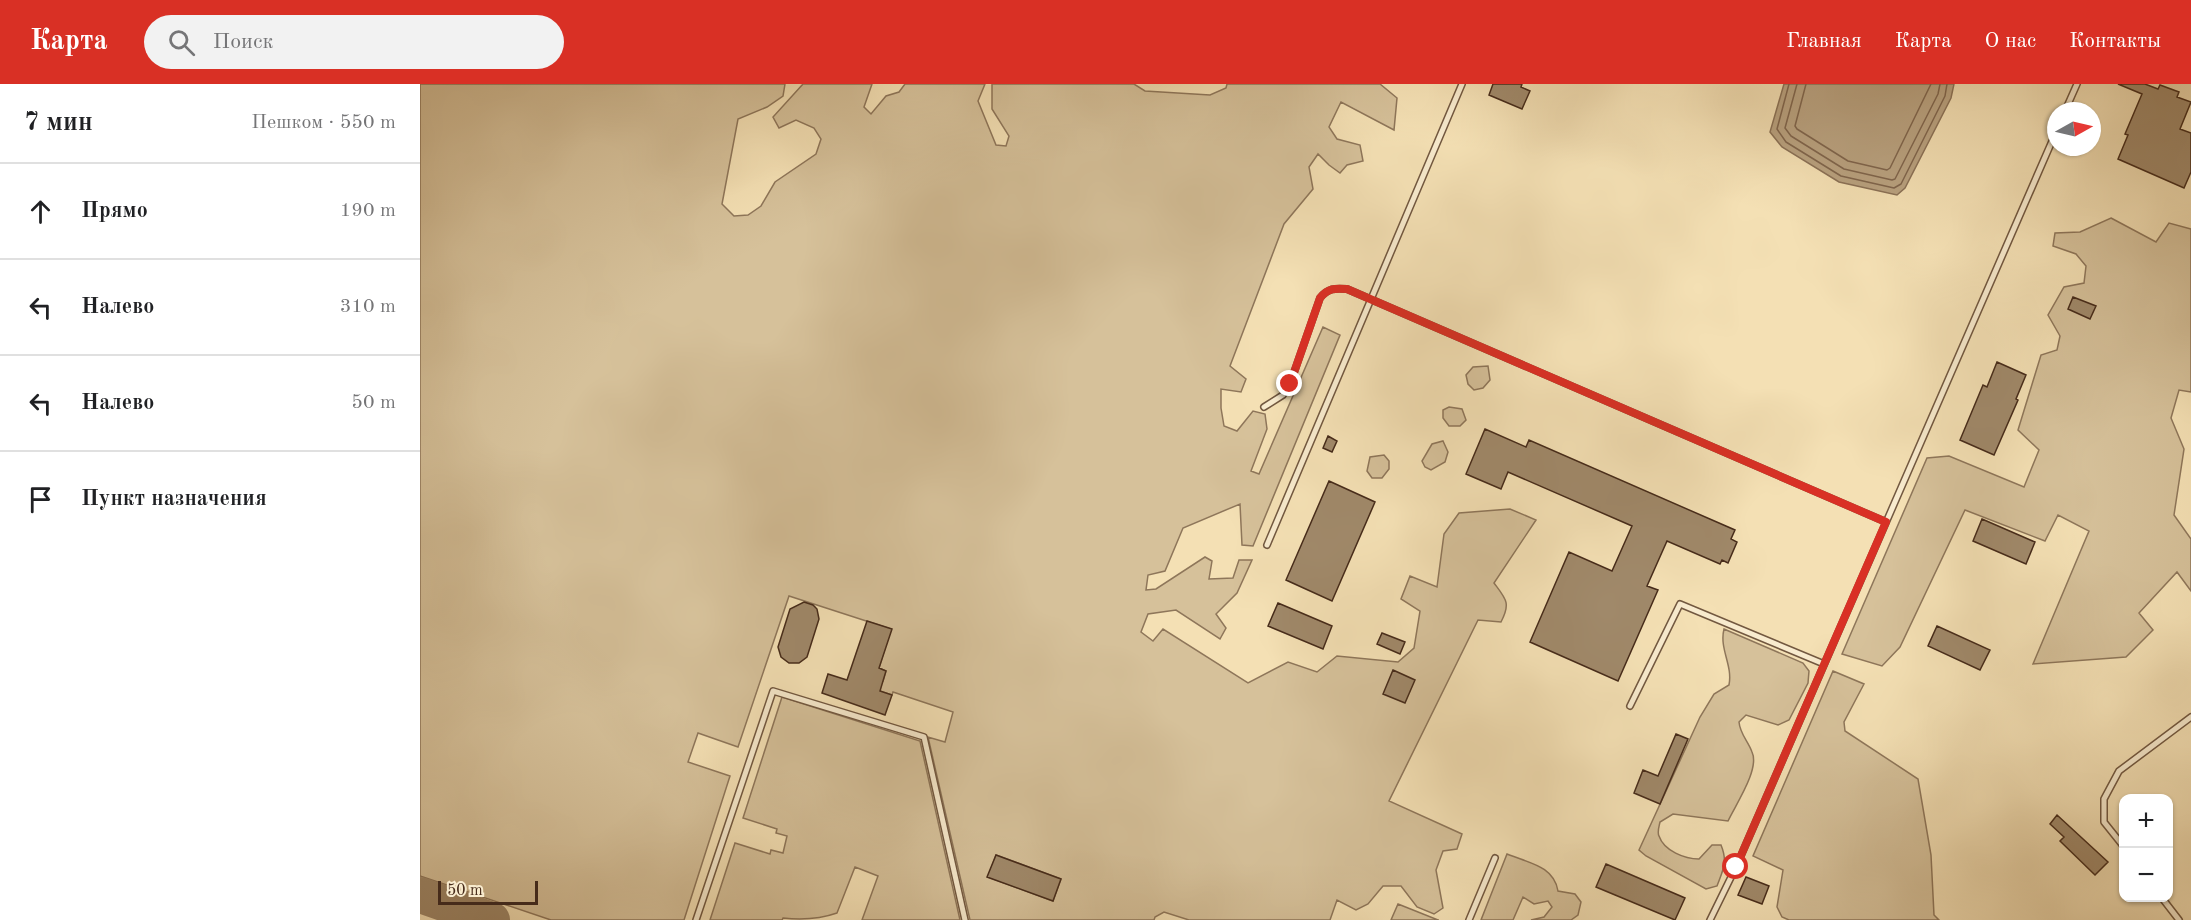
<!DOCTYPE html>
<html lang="ru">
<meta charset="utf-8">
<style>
body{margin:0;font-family:"Old Standard TT",serif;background:#f2f2f2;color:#202124}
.controls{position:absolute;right:18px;bottom:18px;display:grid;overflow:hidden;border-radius:12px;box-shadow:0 2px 4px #0004}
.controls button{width:54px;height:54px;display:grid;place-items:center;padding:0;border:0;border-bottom:2px solid #e0e0e0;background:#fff;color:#202124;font:30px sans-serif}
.compass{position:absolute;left:1627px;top:18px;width:54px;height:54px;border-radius:50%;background:#fff;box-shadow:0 2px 4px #0004;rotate:82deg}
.scale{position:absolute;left:18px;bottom:15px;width:100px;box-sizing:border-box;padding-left:6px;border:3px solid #462b1a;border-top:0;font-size:16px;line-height:21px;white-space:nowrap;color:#462b1a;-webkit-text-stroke:4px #f8ebce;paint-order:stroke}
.stop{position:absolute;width:18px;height:18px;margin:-14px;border:4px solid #d93025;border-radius:50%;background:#fff}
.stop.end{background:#d93025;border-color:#fff;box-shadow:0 2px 6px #0008}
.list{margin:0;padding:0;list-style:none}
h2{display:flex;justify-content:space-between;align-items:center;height:78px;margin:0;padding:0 24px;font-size:26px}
h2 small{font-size:20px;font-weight:400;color:#757577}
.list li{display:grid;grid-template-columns:39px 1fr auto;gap:18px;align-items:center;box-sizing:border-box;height:96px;padding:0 24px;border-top:2px solid #e0e0e0}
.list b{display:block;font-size:22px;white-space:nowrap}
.list em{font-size:20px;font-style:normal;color:#757577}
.icon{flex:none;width:33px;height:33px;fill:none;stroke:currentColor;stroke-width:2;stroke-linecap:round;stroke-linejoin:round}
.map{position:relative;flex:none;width:1771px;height:836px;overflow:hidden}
header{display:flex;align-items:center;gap:36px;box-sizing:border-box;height:84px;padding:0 30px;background:#d93025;color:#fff}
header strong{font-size:28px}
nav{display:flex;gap:33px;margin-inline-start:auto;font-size:21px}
.search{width:420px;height:54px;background:#f2f2f2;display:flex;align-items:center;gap:15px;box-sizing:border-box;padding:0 21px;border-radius:33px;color:#757577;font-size:22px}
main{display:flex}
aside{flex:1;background:#fff}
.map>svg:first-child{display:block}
.green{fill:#d6c19a;stroke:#8e765a;stroke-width:1.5;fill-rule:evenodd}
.water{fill:#b9a280;stroke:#8b7257;stroke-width:1.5}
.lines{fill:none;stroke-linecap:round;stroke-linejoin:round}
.shore{stroke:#80664d;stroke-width:1.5}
.taxiway{stroke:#9d8667;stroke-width:36}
.building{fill:#a0896a;stroke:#462b1a;stroke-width:1.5}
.lane-casing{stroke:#725840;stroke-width:8}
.lane{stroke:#f8ebce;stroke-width:5}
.route{stroke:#d93025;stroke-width:8}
</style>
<header>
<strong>Карта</strong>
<div class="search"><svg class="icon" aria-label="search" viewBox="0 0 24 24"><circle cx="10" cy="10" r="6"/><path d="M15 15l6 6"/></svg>Поиск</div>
<nav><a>Главная</a><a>Карта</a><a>О нас</a><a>Контакты</a></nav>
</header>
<main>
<aside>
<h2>7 мин<small>Пешком · 550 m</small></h2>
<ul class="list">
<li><svg class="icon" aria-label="ahead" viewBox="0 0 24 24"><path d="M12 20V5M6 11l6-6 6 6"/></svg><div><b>Прямо</b></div><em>190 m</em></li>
<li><svg class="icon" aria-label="left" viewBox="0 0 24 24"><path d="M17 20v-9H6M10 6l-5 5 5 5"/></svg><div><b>Налево</b></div><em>310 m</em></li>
<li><svg class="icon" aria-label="left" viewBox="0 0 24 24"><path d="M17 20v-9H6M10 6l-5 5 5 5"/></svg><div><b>Налево</b></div><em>50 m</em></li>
<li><svg class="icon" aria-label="arrive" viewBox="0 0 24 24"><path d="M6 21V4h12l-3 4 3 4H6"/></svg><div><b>Пункт назначения</b></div></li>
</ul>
</aside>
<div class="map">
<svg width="1771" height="836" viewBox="0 0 1771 836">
<rect width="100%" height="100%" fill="#f4e0b4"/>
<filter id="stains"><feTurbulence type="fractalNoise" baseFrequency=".00333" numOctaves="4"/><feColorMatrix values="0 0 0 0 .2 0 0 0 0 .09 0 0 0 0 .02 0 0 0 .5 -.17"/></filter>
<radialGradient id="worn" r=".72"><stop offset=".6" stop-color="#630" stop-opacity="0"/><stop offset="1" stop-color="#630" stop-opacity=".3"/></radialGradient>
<!-- green -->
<path class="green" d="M0 0H365L363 12 347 23 318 35 302 120 314 132 328 131 341 122 355 98 396 70 401 55 394 44 376 36 359 44 353 33 383 0H452L444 23 451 30 466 12 479 8 485 0H565L558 17 576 61 586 62 589 52 572 25V0H714L725 7 790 11 806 4 807 0H960L977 14 974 46 921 18 909 43 917 55 940 61 943 77 927 81 920 89 909 81 898 70 889 83 893 105 864 140 810 282 826 295 821 308 801 305V324L804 342 817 347 833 327 845 330 847 345 831 387 839 390 903 243 920 251 833 462 822 461 820 420 763 444 745 487 728 491 726 506 736 505 785 473 792 477 789 495 813 494 819 476H832L817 509 796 530 806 544 800 555 756 526 728 530 721 548 733 557 743 545 828 599 868 578 897 588 917 572 978 578 994 564 1000 527 981 515 990 492 1017 503 1024 450 1039 429 1090 425 1116 436 1074 499C1086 515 1091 519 1081 538L1058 536 969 717 1042 750 1037 765 1023 767 1016 786 1023 824 1014 830 997 823 981 802H963L948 820 936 826 917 816 910 836H769L744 828 735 833 734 836H550L508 653 525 658 533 628 473 608 472 611 441 601 463 597 466 587 459 584 471 545 369 512 318 663 278 649 268 678 310 692 264 836H131L0 792ZM576 771 641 795 633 817 568 793Z
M1691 134 1736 158 1749 139 1771 145V308L1759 306 1751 334 1764 365 1754 431 1771 455V507L1757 488 1719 529 1733 546 1706 573 1613 580 1669 447 1638 431 1625 457 1545 426 1480 563 1462 582 1422 570 1507 374 1529 372 1604 403 1619 366 1598 346 1621 271 1637 266 1640 252 1628 231 1644 203 1664 199 1666 182 1656 170 1633 162 1635 149 1660 148Z
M1068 282 1070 296 1063 304 1054 306 1048 300 1046 291 1053 283Z
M1029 323 1042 325 1046 336 1040 342H1029L1023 334V326Z
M1023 357 1028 368 1025 378 1011 386 1005 383 1002 377 1012 360Z
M964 371 969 377V385L962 394H952L947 387 950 373Z
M1304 545 1383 579 1389 587 1388 599 1369 636 1358 641 1326 631 1319 638C1320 650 1328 657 1332 668 1340 685 1316 720 1308 737L1253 730 1240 738C1239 743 1237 748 1239 752 1244 767 1265 775 1279 775L1292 761H1301C1308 778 1303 786 1297 802L1286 805 1226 772 1219 766 1280 633 1294 610 1309 601C1313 581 1299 565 1304 545Z
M1413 587 1444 600 1424 638 1425 647 1498 695 1511 771 1514 831 1519 836H1369L1362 833 1357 823 1363 786 1333 772Z
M362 613 500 657 540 836H442L458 792 435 783 417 829C400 835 382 836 363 834L362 836H290L315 759 350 770 351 766 363 769 367 752 356 749 357 745 323 734Z
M1087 770C1109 779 1134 782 1138 807L1155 810 1161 818 1158 831 1151 836H1111L1124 833 1132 823 1128 817 1114 820 1103 813 1093 836H1061Z
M978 820 1018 836H1019H971Z"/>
<!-- water -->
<path class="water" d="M1364 0H1534L1531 14 1485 104 1477 111 1419 98 1362 63 1350 48Z"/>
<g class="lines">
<!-- shore -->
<path class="shore" d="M1369 0 1357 45 1366 58 1421 92 1474 104 1481 100 1525 12 1527 0
M1377 0 1365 44 1371 52 1424 85 1472 96 1475 95 1518 10 1520 0
M1386 0 1375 42 1377 45 1428 77 1467 86 1470 84 1511 0"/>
<!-- taxiway -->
<path class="taxiway" d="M0 811 72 836"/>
</g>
<!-- building -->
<path class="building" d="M1073 0H1102L1101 3 1110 7 1102 25 1069 11Z
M1698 0H1725L1738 5 1740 1 1759 8 1757 13 1771 18 1760 45 1771 49V88L1764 104 1698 75 1708 51 1705 50 1722 10Z
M1653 213 1676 222 1670 235 1648 225Z
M1577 278 1606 291 1596 315 1598 316 1574 371 1540 356 1563 301 1567 303Z
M1065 345 1106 363 1109 356 1315 446 1311 455 1317 458 1308 479 1302 476 1300 480 1247 457 1227 502 1238 506 1198 597 1110 558 1149 468 1192 487 1212 442 1088 388 1081 405 1046 390Z
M908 352 917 357 912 368 903 364Z
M909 397 955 418 912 517 866 496Z
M1562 435 1615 458 1606 480 1553 457Z
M384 518 393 521 397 525 399 535 387 573 379 579H369L361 573 358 563 370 525Z
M858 519 912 542 903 565 848 542Z
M447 537 472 545 459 584 466 587 460 607 472 611 465 631 402 609 408 590 427 596Z
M1517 542 1570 566 1560 586 1508 562Z
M962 549 985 558 980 570 957 560Z
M973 586 995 596 985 619 963 610Z
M1256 650 1268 655 1240 720 1214 709 1223 686 1238 692Z
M1637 731 1688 778 1675 791 1640 757 1644 753 1630 740Z
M576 771 641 795 633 817 567 793Z
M1186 780 1265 814 1255 836 1176 803Z
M1326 793 1349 802 1342 820 1318 811Z"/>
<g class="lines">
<defs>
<path id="lane" d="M1645 27 1657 0
M844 323 863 311 870 300 900 214C908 204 915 204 927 205L1466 438
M847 461 1042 0
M1210 622 1260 520 1404 580
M1704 763 1684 738V715L1699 687 1771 633
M1742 814 1759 836
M276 836 353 607 504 653 545 836
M1049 836 1075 774
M1290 836 1316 783 1636 48"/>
</defs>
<!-- lane casing -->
<use href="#lane" class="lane-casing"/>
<!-- lane -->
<use href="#lane" class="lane"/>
</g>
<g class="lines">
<!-- route -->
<path class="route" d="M870 300 900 214C908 204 915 204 927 205L1466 438 1316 783"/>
</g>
<rect width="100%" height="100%" filter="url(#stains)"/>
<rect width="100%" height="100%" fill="url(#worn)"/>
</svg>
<div class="controls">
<button>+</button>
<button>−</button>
</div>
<svg class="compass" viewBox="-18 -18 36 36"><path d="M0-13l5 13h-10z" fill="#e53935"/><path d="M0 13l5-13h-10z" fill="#757577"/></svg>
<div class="scale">50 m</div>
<div class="stop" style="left:1316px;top:783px"></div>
<div class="stop end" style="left:870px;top:300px"></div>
</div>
</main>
